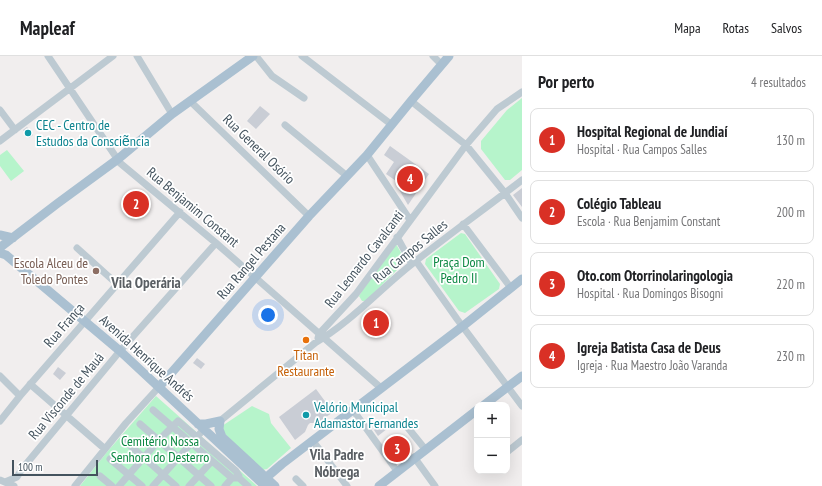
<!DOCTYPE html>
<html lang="pt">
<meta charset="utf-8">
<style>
body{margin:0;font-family:"PT Sans Narrow",sans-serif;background:#f6f6f6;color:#202124}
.controls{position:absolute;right:12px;bottom:12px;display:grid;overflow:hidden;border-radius:8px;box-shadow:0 4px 16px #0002}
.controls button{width:36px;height:36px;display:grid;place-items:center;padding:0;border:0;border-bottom:1px solid #e0e0e0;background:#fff;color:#202124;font:20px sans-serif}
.scale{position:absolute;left:12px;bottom:10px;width:86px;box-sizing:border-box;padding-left:4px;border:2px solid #44535e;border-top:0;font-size:11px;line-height:14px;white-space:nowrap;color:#44535e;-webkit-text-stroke:3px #fff;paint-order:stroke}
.you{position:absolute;left:268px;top:259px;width:14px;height:14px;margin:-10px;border:3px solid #fff;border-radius:50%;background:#1a73e8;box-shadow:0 0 0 6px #1a73e833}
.badge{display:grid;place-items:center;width:26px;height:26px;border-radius:50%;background:#d93025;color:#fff;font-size:13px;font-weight:700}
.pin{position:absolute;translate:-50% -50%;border:2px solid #fff;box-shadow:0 1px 4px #0006}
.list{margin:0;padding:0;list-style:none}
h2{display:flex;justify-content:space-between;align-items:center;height:52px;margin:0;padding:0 16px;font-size:17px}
h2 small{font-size:13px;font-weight:400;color:#757577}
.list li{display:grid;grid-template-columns:26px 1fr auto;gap:12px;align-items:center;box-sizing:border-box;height:64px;margin:0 8px 8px;padding:0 8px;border:1px solid #e0e0e0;border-radius:8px}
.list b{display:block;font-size:15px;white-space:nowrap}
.list p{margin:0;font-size:13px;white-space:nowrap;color:#757577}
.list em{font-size:13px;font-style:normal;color:#757577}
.map{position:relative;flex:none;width:522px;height:430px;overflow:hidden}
header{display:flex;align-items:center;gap:24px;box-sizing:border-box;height:56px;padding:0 20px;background:#fff;border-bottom:1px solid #e0e0e0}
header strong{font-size:19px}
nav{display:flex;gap:22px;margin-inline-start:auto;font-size:14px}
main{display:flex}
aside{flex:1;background:#fff}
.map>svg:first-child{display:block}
.green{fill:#b6f4cb}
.building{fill:#c9cdd5}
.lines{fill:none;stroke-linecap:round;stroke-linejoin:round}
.minor{stroke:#bdcad2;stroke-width:7}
.major{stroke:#aac0d1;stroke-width:9}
.culture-dot{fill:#0f9aa8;stroke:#fff;stroke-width:1.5}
.education-dot{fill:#8d6e63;stroke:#fff;stroke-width:1.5}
.food-dot{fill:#e8710a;stroke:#fff;stroke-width:1.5}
.labels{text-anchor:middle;stroke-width:3.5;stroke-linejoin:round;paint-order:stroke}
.culture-label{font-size:14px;fill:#0d838f;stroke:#fff;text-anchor:start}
.street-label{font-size:14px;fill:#44535e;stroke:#fff}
.park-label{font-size:14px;fill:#0b8842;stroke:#fff}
.education-label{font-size:14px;fill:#785e54;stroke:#fff;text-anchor:end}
.food-label{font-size:14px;fill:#c56008;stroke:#fff}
.neighbourhood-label{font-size:15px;font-weight:bold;fill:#5a5f64;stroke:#fff}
</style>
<header>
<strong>Mapleaf</strong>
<nav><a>Mapa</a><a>Rotas</a><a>Salvos</a></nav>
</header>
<main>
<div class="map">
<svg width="522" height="430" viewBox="0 0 522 430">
<rect width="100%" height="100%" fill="#f1eeee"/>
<!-- green -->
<path class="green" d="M522 42V114L510 124H505L481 93V85L507 54Z
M7 94 24 115 11 125 0 110V99Z
M461 177 465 178 500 228 499 233 465 257 459 255 425 208 426 203Z
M396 188 406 205 366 245H362L359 240 362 235Z
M156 340 257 430H80L107 396Z
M252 350 269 358 271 367 291 392 267 413 262 414 258 411 219 372Z"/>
<!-- building -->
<path class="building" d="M260 50 270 58 256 73 247 65Z
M27 71 33 79 29 82 23 74Z
M390 90 429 118 408 149 397 130 399 127 386 118 394 106 384 99Z
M522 132V151L513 139Z
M197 302 205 308 201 313 193 307Z
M58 311 66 317 60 324 53 318Z
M316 333 333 356 318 367H310L308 369 305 376 295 384 279 361Z
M388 363 392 369 378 380 374 374Z"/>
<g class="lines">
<!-- minor -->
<path class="minor" d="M48 0 120 107 216 187 381 332
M137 0 172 58
M256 0 272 20 304 42
M302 0 392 69
M433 0 442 9
M190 45 309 160
M411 45 466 89 505 137 522 162
M0 54 15 74
M285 69 347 120
M0 85 113 0
M367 99 410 164
M463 168 511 232
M397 181 412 208
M77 192 117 228
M416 205 457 263 522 350
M318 282 319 278 356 238 466 89 497 53 522 36
M0 320 20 340
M30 328 105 393
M153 354 232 422H239L248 430
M353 354 397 415
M0 365 20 340 180 156
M220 365 315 287C351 266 380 233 412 208 448 179 486 152 522 124
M404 367 425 393
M140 368 211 430
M125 385 176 430
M313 385 347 430
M507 396 522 384
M414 401 435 430
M110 403 142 430
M100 420 112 430
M296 423 303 430
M0 424 14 430
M5 426 17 421 22 413 120 295 216 187
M75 430 126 367 159 331
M119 430 159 384 178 365 236 415 239 420V422
M153 430 204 373
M189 430 212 405
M225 430 232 422"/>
<!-- major -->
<path class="major" d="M0 179 13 182
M2 190 58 147 118 103 172 58 253 0
M0 197 6 199 120 295 265 430
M159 331 309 160 367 99 411 45 449 0
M484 349 522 320
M198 368H206L220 365 219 373 222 381 275 430
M261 426 282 408 463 270 522 223
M379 430 477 354"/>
</g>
<!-- markers -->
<g class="culture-dot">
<circle cx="28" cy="77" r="4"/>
<circle cx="306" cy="359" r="4"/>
</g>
<circle class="education-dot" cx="96" cy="215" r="4"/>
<circle class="food-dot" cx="306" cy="284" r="4"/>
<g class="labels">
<!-- culture labels -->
<g class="culture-label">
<text x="36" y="74">CEC - Centro de<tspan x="36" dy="16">Estudos da Consciẽncia</tspan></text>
<text x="314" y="356">Velório Municipal<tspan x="314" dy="16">Adamastor Fernandes</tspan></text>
</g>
<!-- street labels -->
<g class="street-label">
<text transform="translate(259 93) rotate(44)" y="5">Rua General Osório</text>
<text transform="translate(193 151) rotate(40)" y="5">Rua Benjamim Constant</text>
<text transform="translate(410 195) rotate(-39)" y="5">Rua Campos Salles</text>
<text transform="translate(364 203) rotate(-52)" y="5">Rua Leonardo Cavalcanti</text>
<text transform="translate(251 205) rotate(-49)" y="5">Rua Rangel Pestana</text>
<text transform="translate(64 269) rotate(-49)" y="5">Rua França</text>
<text transform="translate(147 302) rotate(42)" y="5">Avenida Henrique Andrés</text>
<text transform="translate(66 340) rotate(-50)" y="5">Rua Visconde de Mauá</text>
</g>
<!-- park labels -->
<g class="park-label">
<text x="459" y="211">Praça Dom<tspan x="459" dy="16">Pedro II</tspan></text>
<text x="160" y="390">Cemitério Nossa<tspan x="160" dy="16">Senhora do Desterro</tspan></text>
</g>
<!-- education labels -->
<g class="education-label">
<text x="88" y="212">Escola Alceu de<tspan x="88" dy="16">Toledo Pontes</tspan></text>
</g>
<!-- food labels -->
<g class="food-label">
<text x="306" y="304">Titan<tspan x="306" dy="16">Restaurante</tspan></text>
</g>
<!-- neighbourhood labels -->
<g class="neighbourhood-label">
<text x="146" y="232">Vila Operária</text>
<text x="337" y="404">Vila Padre<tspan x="337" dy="17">Nóbrega</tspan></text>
</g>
</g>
</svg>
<div class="controls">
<button>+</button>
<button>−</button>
</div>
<div class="scale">100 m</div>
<div class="you"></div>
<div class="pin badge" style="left:376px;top:267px">1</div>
<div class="pin badge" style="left:136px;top:148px">2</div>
<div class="pin badge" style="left:397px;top:393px">3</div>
<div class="pin badge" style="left:410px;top:123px">4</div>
</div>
<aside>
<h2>Por perto<small>4 resultados</small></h2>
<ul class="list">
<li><span class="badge">1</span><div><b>Hospital Regional de Jundiaí</b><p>Hospital · Rua Campos Salles</p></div><em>130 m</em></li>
<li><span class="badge">2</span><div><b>Colégio Tableau</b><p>Escola · Rua Benjamim Constant</p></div><em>200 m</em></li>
<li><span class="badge">3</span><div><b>Oto.com Otorrinolaringologia</b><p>Hospital · Rua Domingos Bisogni</p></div><em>220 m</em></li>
<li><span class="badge">4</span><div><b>Igreja Batista Casa de Deus</b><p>Igreja · Rua Maestro João Varanda</p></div><em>230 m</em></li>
</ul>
</aside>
</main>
